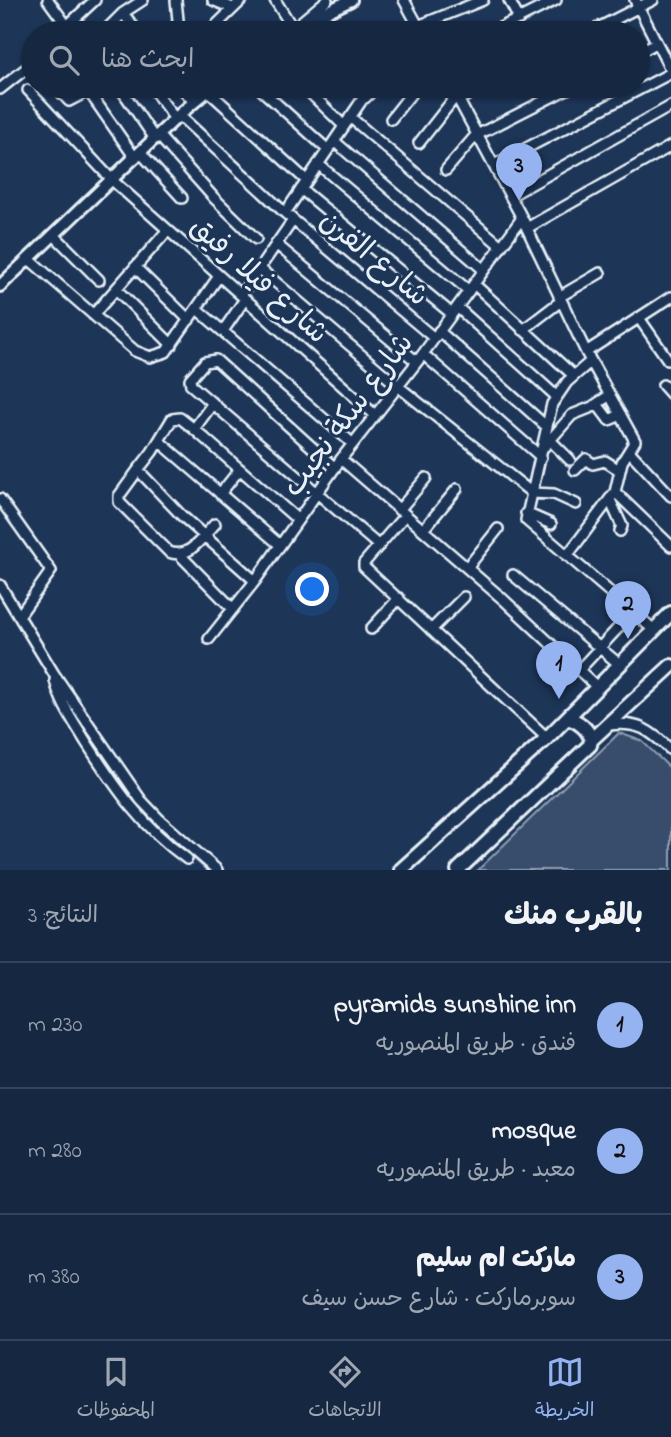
<!DOCTYPE html>
<html lang="ar">
<meta charset="utf-8">
<style>
body{margin:0;font-family:"Indie Flower","Playpen Sans Arabic",sans-serif;background:#23344c;color:#f1f3f6;direction:rtl}
.you{position:absolute;left:313px;top:590px;width:24px;height:24px;margin:-18px;border:5px solid #fff;border-radius:50%;background:#1a73e8;box-shadow:0 0 0 10px #1a73e833}
.badge{display:grid;place-items:center;width:46px;height:46px;border-radius:50%;background:#95b2f1;color:#111;font-size:23px;font-weight:700}
.pin{position:absolute;translate:-50% -58px;filter:drop-shadow(0 2px 4px #0008)}
.pin::after{content:'';position:absolute;top:37px;width:24px;height:21px;background:inherit;clip-path:polygon(0 0,100% 0,50% 100%)}
.list{margin:0;padding:0;list-style:none}
h2{display:flex;justify-content:space-between;align-items:center;height:91px;margin:0;padding:0 28px;font-size:30px}
h2 small{font-size:23px;font-weight:400;color:#9ea6b1}
.list li{display:grid;grid-template-columns:46px 1fr auto;gap:21px;align-items:center;box-sizing:border-box;height:126px;padding:0 28px;border-top:2px solid #35445a}
.list b{display:block;font-size:26px;white-space:nowrap}
.list p{margin:0;font-size:23px;white-space:nowrap;color:#9ea6b1}
.list em{font-size:23px;font-style:normal;color:#9ea6b1}
.icon{flex:none;width:38px;height:38px;fill:none;stroke:currentColor;stroke-width:2;stroke-linecap:round;stroke-linejoin:round}
.map{position:relative;flex:none;width:671px;height:870px;overflow:hidden;direction:ltr}
.search{position:absolute;background:#162841;box-shadow:0 2px 5px #0004;left:21px;right:21px;top:21px;height:77px;display:flex;align-items:center;gap:18px;box-sizing:border-box;padding:0 24px;border-radius:38px;color:#9ea6b1;font-size:26px}
.sheet{height:469px;background:#162841}
nav{display:flex;justify-content:space-around;align-items:center;box-sizing:border-box;height:98px;border-top:2px solid #35445a;background:#162841;font-size:19px;color:#9ea6b1}
nav a{display:grid;justify-items:center;gap:4px}
nav .on{color:#95b2f1}
.map>svg:first-child{display:block}
.green{fill:#374d6c;stroke:#909fb2;stroke-width:2}
.lines{fill:none;stroke-linecap:round;stroke-linejoin:round}
.stream{stroke:#95a4b5;stroke-width:2.5}
.minor-casing{stroke:#e8f1f8;stroke-width:14}
.tertiary-casing{stroke:#e8f1f8;stroke-width:16}
.secondary-casing{stroke:#e8f1f8;stroke-width:18}
.minor{stroke:#1d3557;stroke-width:9}
.tertiary{stroke:#1d3557;stroke-width:10}
.secondary{stroke:#1d3557;stroke-width:12}
.labels{text-anchor:middle;stroke-width:6;stroke-linejoin:round;paint-order:stroke}
.street-label{font-size:30px;fill:#e8f1f8;stroke:#1d3557}
</style>
<div class="map">
<svg width="671" height="870" viewBox="0 0 671 870">
<rect width="100%" height="100%" fill="#1d3557"/>
<filter id="ink" filterUnits="userSpaceOnUse"><feTurbulence type="fractalNoise" baseFrequency=".0143" numOctaves="2"/><feDisplacementMap in="SourceGraphic" scale="14" xChannelSelector="R" yChannelSelector="G"/><feConvolveMatrix kernelMatrix="1 2 1 2 8 2 1 2 1" color-interpolation-filters="sRGB"/></filter>
<g filter="url(#ink)">
<!-- green -->
<path class="green" d="M619 733 642 741 671 769V870H478Z"/>
<g class="lines">
<!-- stream -->
<path class="stream" d="M89 731 143 813 207 870"/>
<defs>
<path id="minor" d="M48 0 67 26 69 33
M213 0 232 8
M275 0 292 27
M404 0 422 33
M509 0 519 19
M635 0 671 71
M123 13 138 33
M302 21 327 0
M67 26 95 0
M418 26 483 0
M175 32 178 20 176 0
M103 33 123 13 143 0
M169 33 189 28 201 33
M208 33 242 0
M490 33 556 0
M588 33 653 0
M638 53 656 43
M55 86 69 101 88 91
M85 86 135 158
M108 86 111 90
M119 86 155 139
M151 86 175 119
M180 86 194 102
M257 86 328 150
M303 86 344 126
M353 86 365 98 377 86
M451 86 522 218 586 352 635 441 622 462 615 492 567 556
M0 89 33 63
M28 90 112 180 375 415
M207 90 307 181
M458 100 485 86
M179 115 285 213 434 338
M350 117 501 246
M391 119 417 86
M158 135 214 198 256 239
M477 135 573 86
M334 141 484 270
M419 143 456 96
M140 152 182 198
M318 164 469 291
M494 165 671 73
M446 170 477 134
M301 189 452 314
M510 196 671 106
M285 213 364 97
M527 228 671 146
M54 235 99 280
M276 244 417 362
M29 259 135 351 150 357 166 352 219 276
M135 267 189 320
M259 268 399 387 532 493 554 494 576 504
M474 284 574 376
M116 289 172 345
M241 295 293 220
M559 297 600 273
M457 307 556 396
M197 309 353 444
M93 315 168 230
M639 318 668 360
M523 330 561 301
M223 331 245 299
M439 331 546 426
M586 352 671 297
M423 354 541 457
M591 361 567 382 552 404 526 520 654 630
M663 385 671 394
M597 404 609 420 621 415
M194 429 213 403
M550 440 570 460
M159 441 280 545
M544 447 572 415 592 407 610 395
M629 451 671 496
M341 459 504 600 597 687
M335 468 216 360 205 362 190 379 191 385 379 546
M138 470 119 496V502L169 552C189 560 202 537 215 524
M575 470 586 459 593 464 605 461 619 470
M615 492 671 546
M220 494 240 469
M0 499 51 571 19 616
M610 500 622 526 620 531
M399 510 426 478
M526 513 551 524
M405 515 364 563V567L547 738
M423 530 457 489
M180 555 233 609
M467 568 498 529
M513 575 619 664
M255 581 181 515 138 470 152 452 172 419 180 418 194 429 298 520
M0 585 54 674 141 800 160 820 217 870
M371 629 399 598
M431 630 464 597
M209 639 255 581 341 459 417 362 522 218
M579 670 633 612
M55 680C60 703 74 722 86 742 115 787 142 827 187 859
M608 725C639 721 649 730 671 750"/>
<path id="tertiary" d="M283 33 351 0
M0 286 179 115 213 86"/>
<path id="secondary" d="M567 718C577 720 589 729 591 740
M401 870 547 738 671 613
M458 870 590 745 591 740 671 666"/>
</defs>
<!-- minor casing -->
<use href="#minor" class="minor-casing"/>
<!-- tertiary casing -->
<use href="#tertiary" class="tertiary-casing"/>
<!-- secondary casing -->
<use href="#secondary" class="secondary-casing"/>
<!-- minor -->
<use href="#minor" class="minor"/>
<!-- tertiary -->
<use href="#tertiary" class="tertiary"/>
<!-- secondary -->
<use href="#secondary" class="secondary"/>
</g>
</g>
<g class="labels">
<!-- street labels -->
<g class="street-label">
<text transform="translate(375 257) rotate(40)" y="10">شارع الفرن</text>
<text transform="translate(260 279) rotate(42)" y="10">شارع فيلا رفيق</text>
<text transform="translate(347 414) rotate(-53)" y="10">شارع سكة نجيب</text>
</g>
</g>
</svg>
<div class="you"></div>
<div class="pin badge" style="left:559px;top:699px">1</div>
<div class="pin badge" style="left:628px;top:639px">2</div>
<div class="pin badge" style="left:519px;top:201px">3</div>
<div class="search"><svg class="icon" aria-label="search" viewBox="0 0 24 24"><circle cx="10" cy="10" r="6"/><path d="M15 15l6 6"/></svg>ابحث هنا</div>
</div>
<section class="sheet">
<h2>بالقرب منك<small>النتائج: 3</small></h2>
<ul class="list">
<li><span class="badge">1</span><div><b>pyramids sunshine inn</b><p>فندق · طريق المنصوريه</p></div><em>230 m</em></li>
<li><span class="badge">2</span><div><b>mosque</b><p>معبد · طريق المنصوريه</p></div><em>280 m</em></li>
<li><span class="badge">3</span><div><b>ماركت ام سليم</b><p>سوبرماركت · شارع حسن سيف</p></div><em>380 m</em></li>
</ul>
</section>
<nav>
<a class="on"><svg class="icon" aria-label="map" viewBox="0 0 24 24"><path d="M3 6l6-2 6 2 6-2v14l-6 2-6-2-6 2zM9 4v14M15 6v14"/></svg>الخريطة</a>
<a><svg class="icon" aria-label="directions" viewBox="0 0 24 24"><path d="M12 3l9 9-9 9-9-9zM9 14v-3h6M13 9l2 2-2 2"/></svg>الاتجاهات</a>
<a><svg class="icon" aria-label="saved" viewBox="0 0 24 24"><path d="M7 4h10v16l-5-4-5 4z"/></svg>المحفوظات</a>
</nav>
